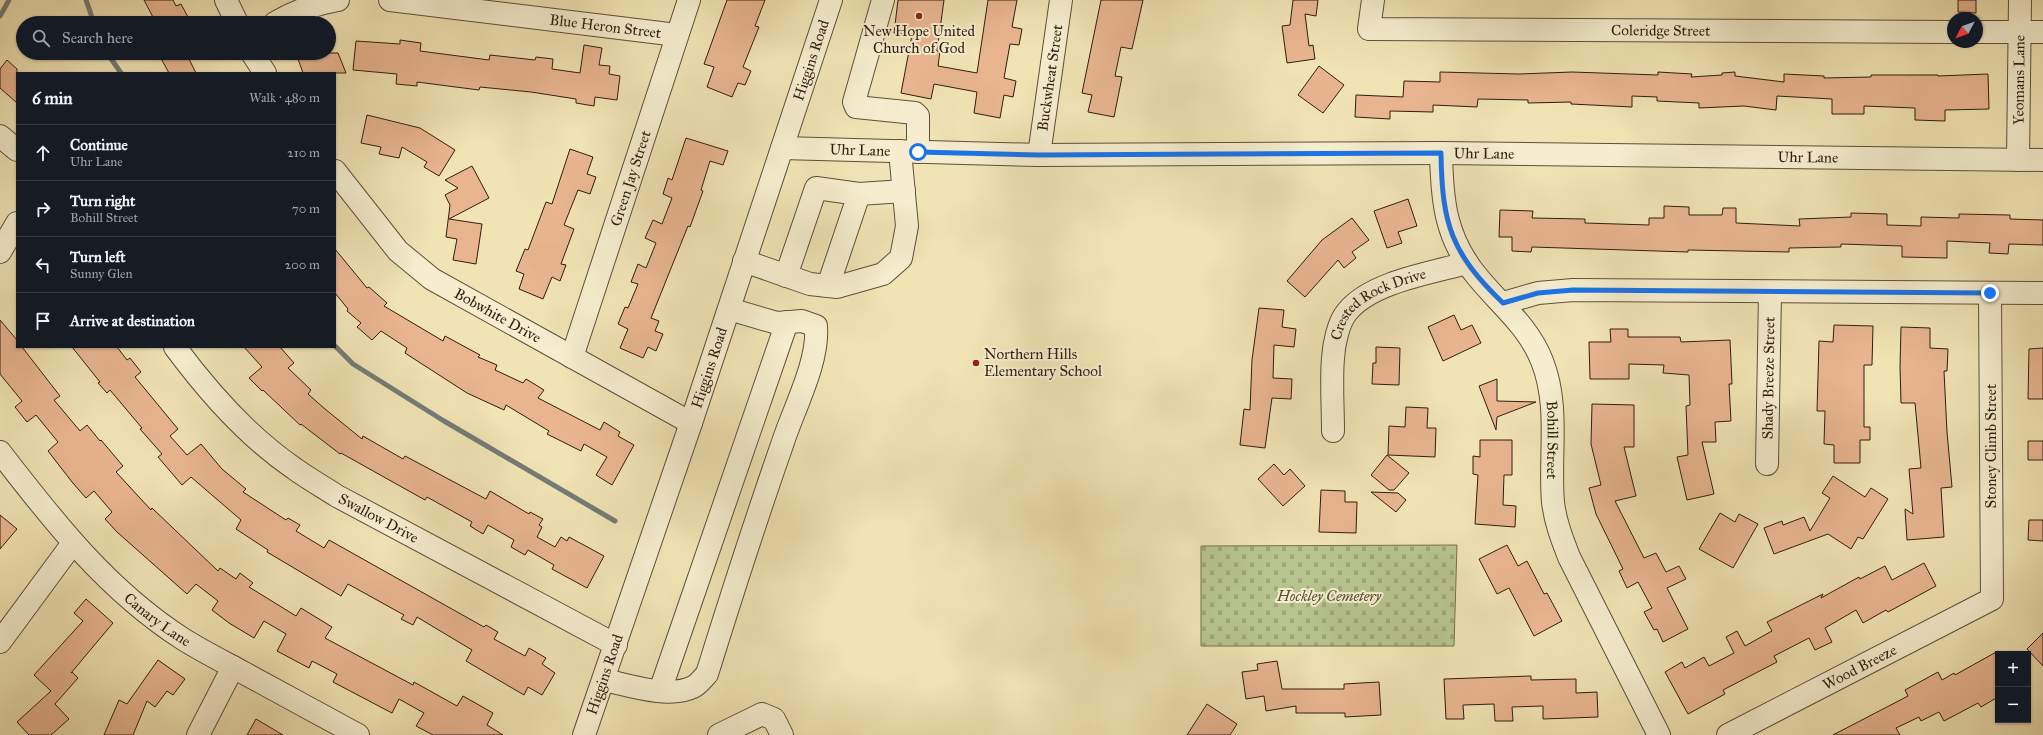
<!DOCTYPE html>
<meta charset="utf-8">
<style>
body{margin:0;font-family:"IM FELL Great Primer",serif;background:#242831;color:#f1f3f6}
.controls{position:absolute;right:12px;bottom:12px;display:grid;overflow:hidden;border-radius:0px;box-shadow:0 1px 3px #0004}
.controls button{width:36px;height:36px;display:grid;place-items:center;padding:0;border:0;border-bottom:1px solid #363941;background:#171b24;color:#f1f3f6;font:20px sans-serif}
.compass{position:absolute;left:1947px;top:12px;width:36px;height:36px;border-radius:50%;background:#171b24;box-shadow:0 1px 3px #0004;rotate:229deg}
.stop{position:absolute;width:12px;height:12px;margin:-9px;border:3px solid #1a73e8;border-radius:50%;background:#fff}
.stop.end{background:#1a73e8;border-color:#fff;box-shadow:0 1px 4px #0008}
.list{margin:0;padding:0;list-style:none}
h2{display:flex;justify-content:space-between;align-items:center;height:52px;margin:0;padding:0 16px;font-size:17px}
h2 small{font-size:13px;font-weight:400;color:#9ea1a6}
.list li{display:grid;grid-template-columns:26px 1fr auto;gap:12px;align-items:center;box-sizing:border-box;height:56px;padding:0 16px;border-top:1px solid #363941}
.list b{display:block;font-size:15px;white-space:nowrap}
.list p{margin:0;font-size:13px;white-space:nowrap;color:#9ea1a6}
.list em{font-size:13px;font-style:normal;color:#9ea1a6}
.icon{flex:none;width:22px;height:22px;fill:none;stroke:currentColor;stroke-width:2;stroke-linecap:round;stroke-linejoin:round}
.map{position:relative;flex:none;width:2043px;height:735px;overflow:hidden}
.search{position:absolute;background:#171b24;box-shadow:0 1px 3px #0004;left:16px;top:16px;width:320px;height:44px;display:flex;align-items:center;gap:10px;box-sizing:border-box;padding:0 14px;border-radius:22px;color:#9ea1a6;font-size:15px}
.panel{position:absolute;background:#171b24;box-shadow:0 1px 3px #0004;left:16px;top:72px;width:320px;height:276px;border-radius:0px}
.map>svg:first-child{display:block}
.cemetery{fill:url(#cemetery-stones);stroke:#747050}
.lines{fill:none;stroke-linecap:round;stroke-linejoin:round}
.stream{stroke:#737c76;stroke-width:5}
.building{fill:#e8b590;stroke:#301d11}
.minor-casing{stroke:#604e3a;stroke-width:24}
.minor{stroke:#f5edce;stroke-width:22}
.route{stroke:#1a73e8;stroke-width:5}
.poi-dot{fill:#8f2418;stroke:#f5edce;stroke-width:1.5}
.labels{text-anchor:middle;stroke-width:4;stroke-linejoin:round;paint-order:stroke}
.street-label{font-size:15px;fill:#301d11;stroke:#f5edce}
.poi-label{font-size:15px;fill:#301d11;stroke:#f5edce}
.park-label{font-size:15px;font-style:italic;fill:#584f37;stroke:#f5edce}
</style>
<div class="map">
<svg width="2043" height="735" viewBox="0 0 2043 735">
<defs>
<pattern id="cemetery-stones" width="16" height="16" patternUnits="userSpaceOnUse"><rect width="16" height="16" fill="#b7c48f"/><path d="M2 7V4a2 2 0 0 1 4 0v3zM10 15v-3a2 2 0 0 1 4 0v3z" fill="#9ea87a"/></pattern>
</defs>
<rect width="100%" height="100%" fill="#f0e3b4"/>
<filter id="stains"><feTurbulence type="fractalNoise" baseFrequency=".005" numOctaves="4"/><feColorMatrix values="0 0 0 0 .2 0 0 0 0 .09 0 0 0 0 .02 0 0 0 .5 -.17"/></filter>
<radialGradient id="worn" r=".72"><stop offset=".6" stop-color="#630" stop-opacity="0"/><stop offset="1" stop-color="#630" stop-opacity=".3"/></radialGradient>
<!-- cemetery -->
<path class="cemetery" d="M1457 545 1454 646H1201V546Z"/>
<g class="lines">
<!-- stream -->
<path class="stream" d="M86 0 94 23
M0 16 9 0
M107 53 121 73
M335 346 353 364 444 421 615 521"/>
</g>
<!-- building -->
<path class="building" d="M144 0H173L176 6 181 4 189 19 180 23H156Z
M727 0H765L755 26 759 27 743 67 751 71 745 85 738 83 732 97 707 87 714 67 704 64Z
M898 0H944L937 51H940L938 66 977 73 988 0H1017L1012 27 1022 29 1019 45 1010 44 1004 78 1016 81 1013 97 1004 95 1000 118 974 113 977 92 934 84 931 99 901 93 912 35 894 33Z
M1101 0H1143L1132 49 1121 47 1115 76 1122 77 1114 117 1088 112 1092 95 1082 93Z
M1293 0H1318L1316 16 1305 14 1309 46 1313 45 1315 59 1287 63 1282 26 1290 25Z
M1958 0H1976V13L1958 12Z
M400 40 421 43 420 51 489 60 490 55 535 60 536 57 553 59 552 69 580 73 584 45 602 48 599 65 610 66 609 74 620 76 617 100 595 97 594 106 576 103V99L531 92 480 87 479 90 417 82V86L396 84 397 74 353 70 356 41 400 44Z
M158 53H186L196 73H169Z
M296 53H338L346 73H303Z
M7 60 17 69V103L0 88V69Z
M1319 66 1344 85 1323 113 1298 95Z
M1440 72 1519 74 1572 72 1658 75V72L1692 74 1691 77 1722 75V73L1735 72V76L1784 82V74L1824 76V78L1871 77V75H1938V76L1988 74 1989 109 1945 110V121L1915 120V108L1864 106V114H1832V99L1777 96 1776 110 1744 106 1699 108V103L1657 101V97L1632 96V107L1571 104V102L1528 103V100L1478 99 1477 107 1433 105V112L1390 111V119L1355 117 1356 95 1403 97 1404 81 1440 82Z
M367 115 420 128 455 150 439 176 424 167 427 162 402 147 399 158 379 154 381 147 361 143Z
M686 138 728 151 723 165 710 161 701 190 703 191 690 227 688 226 651 318 659 321 655 331 663 334 656 351 648 347 643 358 620 348 628 329 618 324 625 307 628 308 638 284 631 282 638 264 646 268 656 243 645 238 653 220 662 224 672 198 663 194 668 178 672 180Z
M570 149 593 157 587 174 596 177 590 194 578 190 564 225 574 229 561 264 566 265 560 281 552 277 543 299 519 289 524 274 516 271 525 249 528 250 546 202 552 204Z
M472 166 489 198 449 219 482 224 476 264 453 260 457 239 446 237 450 205 445 195 458 188 445 180Z
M1408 199 1417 226 1398 232 1402 243 1387 248 1374 211Z
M1664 206 1689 207V215H1722L1723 208H1736V223L1800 226 1799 219 1851 217V213L1887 214V225L1921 226V217L1959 218V214L2010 215V219L2043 220V245L2009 244 2008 254 1989 253 1990 243 1947 241V258L1902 257V246L1841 244V247L1789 248V252L1688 250V252L1532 247 1531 252 1512 251V237H1499L1500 210 1533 211 1532 218 1585 219V223L1649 225V218H1664Z
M1352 218 1369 240 1352 252 1356 258 1344 268 1338 260 1305 297 1287 281 1322 240Z
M335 249 367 288 369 287 387 303 384 306 443 341 445 336 480 355 478 357 497 365 495 370 523 383 526 379 544 390 538 398 600 430 604 422 620 432 618 436 634 445 612 485 596 475 607 457 584 444 581 451 547 434 549 431 506 405 504 410 467 393 405 353 407 348 381 331 372 340 357 327 361 323 347 311 348 309 335 293Z
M1259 308 1284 310 1282 327 1296 329 1294 347 1274 345 1273 378 1292 379 1291 399 1272 398 1265 448 1240 445 1244 409 1250 410 1252 360Z
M1454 315 1461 330 1472 325 1481 343 1443 361 1428 327Z
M0 320 17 340V347H22L60 396 54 400 80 431 87 425 100 441 101 440 123 466 116 472 151 510 152 508 218 571 220 568 236 579 240 573 253 583 249 587 296 616 301 608 332 627 325 638 413 685 414 682 457 706 463 696 493 713 487 725 503 735H433L416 726 424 713 399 699 392 713 333 682 337 674 312 661 309 668 277 651 286 634 264 621 254 638 229 623 212 610 218 601 196 584 187 594 117 532 105 519 112 512 94 491 86 498 72 482 48 451 58 442 36 415 27 422 15 407 22 401 0 374Z
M1834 325 1873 326 1872 365H1864V427H1870V440H1860V463H1834V445L1824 444 1825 411H1817L1819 341 1833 342Z
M1901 327 1930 328V348L1948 349 1947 371H1944L1947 432 1952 487 1941 488 1944 537 1907 540 1905 509 1913 514 1909 469 1921 468 1915 403H1901L1900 367Z
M1610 329H1628V337H1680L1681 342 1730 340 1732 384H1729L1731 421 1715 422 1716 442H1702L1714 494 1687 500 1677 457 1688 455 1686 406 1690 405 1689 375 1663 373 1664 365 1629 364V379H1590L1589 342H1611Z
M72 347H117L127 360 130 358 141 372 135 377 178 429 170 436 187 455 201 444 222 469 246 489 243 492 286 520 288 518 300 525 296 531 324 548 329 540 484 627 486 625 498 632 494 639 525 656 529 648 546 658 542 664 555 673 542 695 528 687 524 695 466 661 472 650 417 617 413 625 401 619 404 615 348 584 341 596 267 552 268 550 236 529 241 520 191 477 182 485 158 457 162 454 140 429 142 428 110 390 107 393 98 383 100 382Z
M244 347H280L294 363 288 368 311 390 308 394 325 409 362 439 363 436 403 459 405 456 486 499 490 491 529 514 530 512 543 519 539 525 542 527 537 537 555 547 561 537 567 541 569 537 604 556 587 588 552 569 554 565 528 550 525 555 511 547 514 540 488 525 483 534 470 526 472 522 427 497 425 500 341 453 340 454 301 424 300 425 263 390 262 391 249 378 262 367Z
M1376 347 1400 348 1399 385 1372 384 1373 363H1376Z
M2043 348V399H2028L2029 349Z
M1497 379V401L1536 402 1497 417 1496 430 1479 386Z
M1592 404 1634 405V447H1624L1636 496 1615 501 1644 558 1656 553 1666 572 1679 566 1686 579 1667 588 1688 629 1663 642 1657 629 1654 630 1644 612 1652 608 1638 582 1627 588 1619 571 1623 569 1596 514 1589 488 1601 485 1591 444Z
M1406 407 1428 408 1427 428H1436L1435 457 1388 455 1389 426 1405 427Z
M1480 440H1512V475H1504L1503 505 1516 506 1515 527 1475 524 1478 475 1473 474V456L1480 457Z
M2028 441H2043V460H2028Z
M1387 455 1409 473 1394 490H1389L1371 475Z
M1274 464 1284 475 1290 469 1305 486 1283 506 1258 479Z
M1833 476 1865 497 1871 488 1888 499 1863 539 1858 537 1851 549 1828 534 1774 554 1764 528 1782 521 1783 525 1804 517 1810 531 1830 498 1822 493Z
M1321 490 1345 491V502H1357L1356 533 1319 532Z
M1371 492 1398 493 1406 500 1396 512Z
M1720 513 1735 522 1739 514 1758 524 1733 568 1699 549Z
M0 515 17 529 0 549Z
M2029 520H2043V541L2028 540Z
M1507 545 1518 566 1527 561 1544 594 1547 593 1562 621 1534 636 1509 588 1497 594 1479 559Z
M1924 563 1936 586 1888 612 1886 610 1863 623 1856 610 1825 628 1832 642 1815 650 1809 638 1774 656 1777 662 1723 690 1725 694 1688 714 1665 672 1682 662 1685 668 1704 657 1709 666 1734 653 1726 637 1737 631 1745 646 1772 631 1767 622 1823 594 1821 598 1859 577 1860 579 1885 566 1892 580Z
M86 599 113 623 71 673 72 672 78 678 55 704 69 719 51 735H29L17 722 51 691 34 675 83 621 74 613Z
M2043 633V666L2027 649Z
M1998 651V697L1981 707 1978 703 1944 721 1939 712 1921 721 1919 717 1896 728 1900 735H1833L1908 696 1905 690 1938 672 1942 680 1954 673 1955 675Z
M158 660 185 679 173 695 167 691 155 707 147 701 133 735H104L119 700 127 704Z
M1277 661 1282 689H1344V684L1379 682 1381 715 1345 717V713H1296V706L1266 711 1264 696 1246 699 1242 672 1258 670 1257 664Z
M1531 676V680L1576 679V693L1597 692 1598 717 1543 719V706L1512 707 1513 721H1495L1494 704 1463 705 1464 719H1446L1444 679Z
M1207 704 1237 724 1230 735H1187Z
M256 719 283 735H247Z"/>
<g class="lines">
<defs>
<g id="minor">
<path d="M226 0 237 23"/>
<path id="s1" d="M390 0 677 35"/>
<path d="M883 0 854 102 856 107 915 113 918 116V152"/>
<path id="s2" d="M1373 0 1369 29 1953 32"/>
<path d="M275 23C295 11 315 4 338 0"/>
<path d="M1977 32H2043"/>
<path d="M252 53 265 73"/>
<path d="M0 136 17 150"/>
<path id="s3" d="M782 148 1039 155 1441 153 2043 160"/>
<path id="s4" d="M1441 153C1442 200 1445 237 1476 275 1499 304 1528 325 1542 361 1560 406 1549 455 1553 502 1555 521 1562 539 1569 557L1659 735"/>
<path id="s5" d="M1039 155 1061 0"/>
<path id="s6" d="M2018 160 2020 0"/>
<path id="s7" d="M335 171 398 251 432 279 691 423"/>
<path d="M859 194 904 191"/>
<path d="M0 252 17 223"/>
<path d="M744 261 810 284 837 287 883 274 901 258 907 226 900 151"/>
<path d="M786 276 816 188 859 194 828 286"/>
<path d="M1503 303 1538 293 1573 290 2043 293"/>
<path id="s8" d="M175 347C209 393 248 437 295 469 309 479 323 487 337 496L616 645"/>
<path id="s9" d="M572 357 689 0"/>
<path id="s10" d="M1333 431C1333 407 1331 382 1333 358 1334 344 1338 323 1347 312 1371 282 1431 273 1467 263"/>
<path id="s11" d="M0 452C53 521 108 591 183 639 202 651 224 662 244 673 282 694 320 714 358 735"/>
<path id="s12" d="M1767 464 1770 292"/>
<path d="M0 642 73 543"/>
<path d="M604 680C628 685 669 699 693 687 698 685 703 678 707 674 731 597 756 519 783 442 794 408 819 362 816 326L802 321 777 323 729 309"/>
<path d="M660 691 787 322"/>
<path d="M198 735 233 667"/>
<path id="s13" d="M584 735 691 423 831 0"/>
<path d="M719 735 762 714 774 719 782 735"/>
<path id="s14" d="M1728 735 1992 599 1990 293"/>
</g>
</defs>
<!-- minor casing -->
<use href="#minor" class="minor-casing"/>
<!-- minor -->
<use href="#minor" class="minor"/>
</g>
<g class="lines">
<!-- route -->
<path class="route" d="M918 152 1039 155 1441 153C1442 224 1451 253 1503 303L1538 293 1573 290 1990 293"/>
</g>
<!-- markers -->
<g class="poi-dot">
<circle cx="919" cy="16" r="4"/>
<circle cx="976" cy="363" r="4"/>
</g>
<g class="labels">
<!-- street labels -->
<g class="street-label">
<text dy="5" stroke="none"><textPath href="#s1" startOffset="217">Blue Heron Street</textPath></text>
<text dy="5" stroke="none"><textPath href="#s2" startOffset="321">Coleridge Street</textPath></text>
<text dy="5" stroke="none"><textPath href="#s13" startOffset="712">Higgins Road</textPath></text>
<text dy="5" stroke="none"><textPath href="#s5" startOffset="78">Buckwheat Street</textPath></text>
<text dy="5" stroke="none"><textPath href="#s6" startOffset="80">Yeomans Lane</textPath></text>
<text dy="5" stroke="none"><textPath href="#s3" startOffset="78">Uhr Lane</textPath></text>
<text dy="5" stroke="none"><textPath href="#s3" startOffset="702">Uhr Lane</textPath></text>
<text dy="5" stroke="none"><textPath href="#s3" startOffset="1026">Uhr Lane</textPath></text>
<text dy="5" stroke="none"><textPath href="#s9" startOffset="188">Green Jay Street</textPath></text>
<text dy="5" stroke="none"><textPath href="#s10" startOffset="151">Crested Rock Drive</textPath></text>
<text dy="5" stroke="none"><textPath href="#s7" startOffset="221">Bobwhite Drive</textPath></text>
<text dy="5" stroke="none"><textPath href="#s13" startOffset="388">Higgins Road</textPath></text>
<text dy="5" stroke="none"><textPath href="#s12" startOffset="86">Shady Breeze Street</textPath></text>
<text dy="5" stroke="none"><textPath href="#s4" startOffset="319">Bohill Street</textPath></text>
<text transform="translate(1991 446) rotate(-90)" y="5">Stoney Climb Street</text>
<text dy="5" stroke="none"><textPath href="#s8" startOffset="269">Swallow Drive</textPath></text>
<text dy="5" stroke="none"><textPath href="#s11" startOffset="231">Canary Lane</textPath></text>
<text dy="5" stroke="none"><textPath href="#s14" startOffset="148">Wood Breeze</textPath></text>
<text dy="5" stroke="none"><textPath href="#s13" startOffset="64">Higgins Road</textPath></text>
</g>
<!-- poi labels -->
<g class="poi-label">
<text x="919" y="36">New Hope United<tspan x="919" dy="17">Church of God</tspan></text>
<text x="984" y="359" text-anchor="start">Northern Hills<tspan x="984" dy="17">Elementary School</tspan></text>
</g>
<!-- park labels -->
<g class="park-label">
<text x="1329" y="601">Hockley Cemetery</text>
</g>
</g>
<rect width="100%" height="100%" filter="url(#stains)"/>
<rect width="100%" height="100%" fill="url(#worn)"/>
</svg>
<div class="controls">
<button>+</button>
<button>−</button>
</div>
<svg class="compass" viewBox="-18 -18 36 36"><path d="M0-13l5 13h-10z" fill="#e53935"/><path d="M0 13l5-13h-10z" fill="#9ea1a6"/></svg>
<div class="stop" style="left:918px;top:152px"></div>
<div class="stop end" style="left:1990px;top:293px"></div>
<div class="search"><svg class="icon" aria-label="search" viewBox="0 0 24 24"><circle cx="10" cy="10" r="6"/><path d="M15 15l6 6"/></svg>Search here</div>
<section class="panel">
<h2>6 min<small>Walk · 480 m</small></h2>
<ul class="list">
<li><svg class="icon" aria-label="ahead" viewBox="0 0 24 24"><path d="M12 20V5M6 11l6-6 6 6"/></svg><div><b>Continue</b><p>Uhr Lane</p></div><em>210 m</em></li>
<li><svg class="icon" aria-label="right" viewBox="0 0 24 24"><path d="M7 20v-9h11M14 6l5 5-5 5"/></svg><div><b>Turn right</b><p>Bohill Street</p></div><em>70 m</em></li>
<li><svg class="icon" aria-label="left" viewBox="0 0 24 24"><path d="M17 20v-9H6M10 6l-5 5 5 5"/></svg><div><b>Turn left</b><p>Sunny Glen</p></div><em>200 m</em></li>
<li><svg class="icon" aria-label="arrive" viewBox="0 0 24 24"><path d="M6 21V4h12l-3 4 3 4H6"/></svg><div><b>Arrive at destination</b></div></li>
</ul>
</section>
</div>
